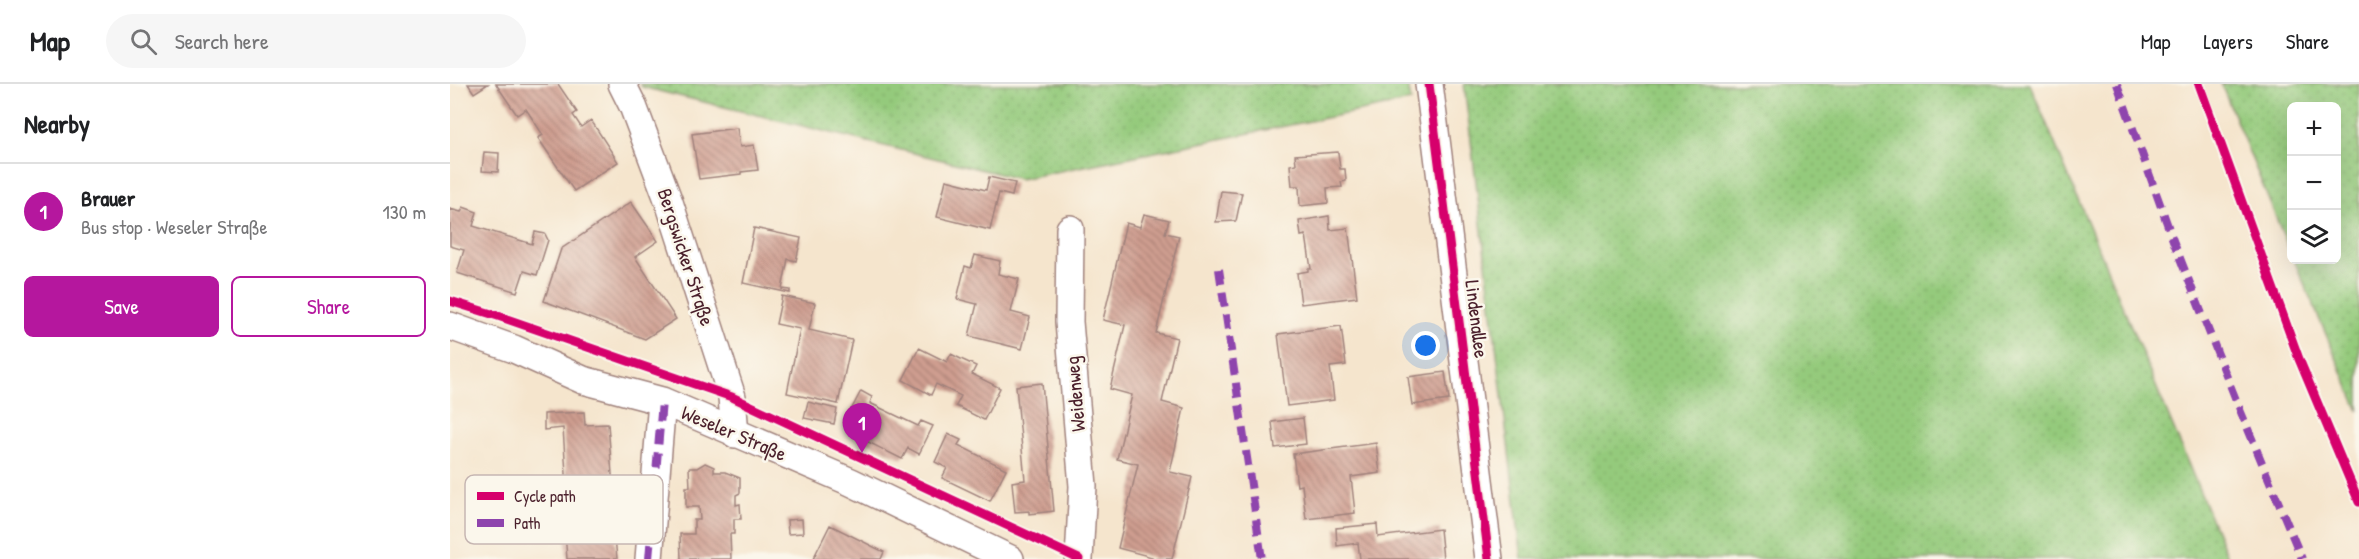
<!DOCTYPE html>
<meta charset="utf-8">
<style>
body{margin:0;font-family:"Patrick Hand",sans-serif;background:#f6f6f6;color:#202124}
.controls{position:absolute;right:18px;top:18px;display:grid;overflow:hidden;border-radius:9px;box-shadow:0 6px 24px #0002}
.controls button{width:54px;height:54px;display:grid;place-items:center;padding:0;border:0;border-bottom:2px solid #e0e0e0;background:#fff;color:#202124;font:30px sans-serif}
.you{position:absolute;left:976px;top:262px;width:21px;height:21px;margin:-15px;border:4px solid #fff;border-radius:50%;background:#1a73e8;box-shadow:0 0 0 9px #1a73e833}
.badge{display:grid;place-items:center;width:39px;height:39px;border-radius:50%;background:#b5179e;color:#fff;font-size:20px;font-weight:700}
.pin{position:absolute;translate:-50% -50px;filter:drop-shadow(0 2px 3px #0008)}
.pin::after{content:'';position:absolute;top:32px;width:21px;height:18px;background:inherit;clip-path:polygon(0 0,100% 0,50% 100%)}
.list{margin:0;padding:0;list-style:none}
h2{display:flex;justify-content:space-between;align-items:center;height:78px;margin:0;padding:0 24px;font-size:26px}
h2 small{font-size:20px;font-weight:400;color:#757577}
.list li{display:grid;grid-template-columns:39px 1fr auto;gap:18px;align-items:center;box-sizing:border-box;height:96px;padding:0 24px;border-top:2px solid #e0e0e0}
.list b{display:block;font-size:22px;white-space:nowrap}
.list p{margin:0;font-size:20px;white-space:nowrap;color:#757577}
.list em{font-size:20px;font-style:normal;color:#757577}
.actions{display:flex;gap:12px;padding:18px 24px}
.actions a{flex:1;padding:14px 0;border:2px solid #b5179e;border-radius:9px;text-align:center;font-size:21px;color:#b5179e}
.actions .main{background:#b5179e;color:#fff}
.icon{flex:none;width:33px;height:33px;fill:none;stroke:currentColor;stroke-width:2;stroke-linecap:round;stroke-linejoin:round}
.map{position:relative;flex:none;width:1909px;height:475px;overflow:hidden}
header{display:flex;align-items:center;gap:36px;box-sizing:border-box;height:84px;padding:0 30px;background:#fff;border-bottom:2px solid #e0e0e0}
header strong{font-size:28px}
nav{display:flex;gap:33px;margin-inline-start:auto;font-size:21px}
.search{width:420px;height:54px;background:#f6f6f6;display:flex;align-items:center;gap:15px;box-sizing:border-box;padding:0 21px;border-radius:33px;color:#757577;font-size:22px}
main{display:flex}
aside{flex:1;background:#fff}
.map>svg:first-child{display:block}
.grass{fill:url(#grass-dots);stroke:#6f7454;stroke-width:1.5}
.building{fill:url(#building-back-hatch)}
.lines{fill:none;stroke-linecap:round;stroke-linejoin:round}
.minor-casing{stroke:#a0827c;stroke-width:30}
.minor{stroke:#fff;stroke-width:27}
.quiet{stroke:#8e44ad;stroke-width:8;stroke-dasharray:15 8;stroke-linecap:butt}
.cycleway-casing{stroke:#fbf7ec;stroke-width:13}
.cycleway{stroke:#d6006c;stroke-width:9}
.labels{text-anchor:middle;stroke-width:5;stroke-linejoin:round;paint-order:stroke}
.street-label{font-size:20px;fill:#4a1f2b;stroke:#fbf7ec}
.key{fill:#fbf7ec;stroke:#c6b6b2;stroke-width:1.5}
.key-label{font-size:16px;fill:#4a1f2b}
</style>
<header>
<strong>Map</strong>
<div class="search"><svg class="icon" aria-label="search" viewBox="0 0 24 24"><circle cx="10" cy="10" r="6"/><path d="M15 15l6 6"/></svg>Search here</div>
<nav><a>Map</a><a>Layers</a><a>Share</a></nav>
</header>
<main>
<aside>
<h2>Nearby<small></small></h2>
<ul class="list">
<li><span class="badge">1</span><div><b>Brauer</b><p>Bus stop · Weseler Straße</p></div><em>130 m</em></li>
</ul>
<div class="actions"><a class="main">Save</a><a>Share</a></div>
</aside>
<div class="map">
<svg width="1909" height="475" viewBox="0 0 1909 475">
<defs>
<pattern id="grass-dots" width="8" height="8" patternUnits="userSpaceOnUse" patternTransform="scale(1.5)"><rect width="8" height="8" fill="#94ca7c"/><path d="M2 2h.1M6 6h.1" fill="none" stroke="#81ad6b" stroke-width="1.8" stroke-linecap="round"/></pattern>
<pattern id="building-back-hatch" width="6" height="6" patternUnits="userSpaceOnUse" patternTransform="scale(1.5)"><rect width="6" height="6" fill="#cf9e90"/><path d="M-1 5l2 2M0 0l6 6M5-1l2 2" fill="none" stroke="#aa8076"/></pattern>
</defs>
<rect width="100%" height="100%" fill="#fbf7ec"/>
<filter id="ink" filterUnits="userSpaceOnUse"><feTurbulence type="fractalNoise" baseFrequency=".0167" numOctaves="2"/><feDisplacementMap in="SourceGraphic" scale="12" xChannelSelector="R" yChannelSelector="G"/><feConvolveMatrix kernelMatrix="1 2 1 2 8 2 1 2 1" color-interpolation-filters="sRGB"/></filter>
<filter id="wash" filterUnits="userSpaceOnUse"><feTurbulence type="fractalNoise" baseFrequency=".008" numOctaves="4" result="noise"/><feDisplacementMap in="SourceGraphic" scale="24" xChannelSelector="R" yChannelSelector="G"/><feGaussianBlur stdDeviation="1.35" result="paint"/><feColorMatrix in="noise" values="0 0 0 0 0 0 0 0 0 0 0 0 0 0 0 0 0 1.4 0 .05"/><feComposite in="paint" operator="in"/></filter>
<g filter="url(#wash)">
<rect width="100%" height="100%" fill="#f5e5cd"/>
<!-- grass -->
<path class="grass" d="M190 0H958L961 17 570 95 192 3Z
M1014 0H1580L1778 475H1072Z
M1771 0H1909V327L1844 176H1886V22H1842L1841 170Z"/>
<g id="blocks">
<!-- building -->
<path class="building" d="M18 0H38L24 9Z
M46 0H108L127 28 123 31 131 43 141 36 168 78 124 107 88 54 93 51 76 25 67 31Z
M287 44 290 63 304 61 308 86 291 88V90L249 95 242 50Z
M34 68 49 69 48 88 32 87Z
M888 68 890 85H895L896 97 891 98 892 103 877 104 878 119 850 122 849 102H842L840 81 846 80 845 71Z
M539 93 565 99 562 112 549 109 540 146 487 133 496 96 536 106Z
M771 107 792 109 786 137 766 138Z
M181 118 208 157 185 173 226 235 195 255 94 217 111 165Z
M13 123 27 128 23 142 82 160 85 148 95 150 98 156 87 191 74 187 67 208 7 189 14 166 0 162V125L11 128Z
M694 130 719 136 715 149 729 152 706 249 727 254 712 318 734 324 720 388 742 393 722 475H702V473L668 464 688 380 667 375 682 311 660 305 675 241 653 236 676 139 690 143Z
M879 132 880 146 898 144 907 213 851 220 847 189 858 187V185H861L856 151 851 152 849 137Z
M304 144 351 154 346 177 338 175 332 205 340 206V209L293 199Z
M525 171 550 177 548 190 569 195 561 228 580 233 572 265 519 252 527 220 507 215 515 182 521 184Z
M332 212 365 219 359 246 402 256 388 320 337 309 350 245 326 240Z
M891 242 896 281 880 283 884 316 837 322 828 250Z
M469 264 497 278 501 270 513 276 526 282 522 290 550 304 534 336 506 322 511 312 486 300 481 311 453 296Z
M995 288 999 316 962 321 958 293Z
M592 299 604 427 579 430V427L565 428 562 398 575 396 566 302Z
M411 307 422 313 420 319 468 342 471 337 483 342 469 370 458 364 452 375 404 351 409 340 397 334Z
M358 318 387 325 384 340 354 334Z
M134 328 135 341 158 340 163 403 140 405 141 419H138V432L163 431 167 475H117L114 435 98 437 96 421H100L99 406 117 405 113 344 94 346V330Z
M853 334 856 360 825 364 822 338Z
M498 350 511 356 508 361 556 385 540 417 492 394 497 384 485 378Z
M926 359 930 389 901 393 905 429 856 435 852 401 847 402 843 370Z
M255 379 264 383V388H275L290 394V409L286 411V421L290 420 291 435H284V450H280L281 475H231L230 450H244V436H250L249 423H236V403H240L239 384H247Z
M352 435 353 449 338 450 337 436Z
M927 440 928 453 990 445 993 475H910L908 459 887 462 886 444Z
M380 441 434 468 431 475H363Z"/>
</g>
</g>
<g filter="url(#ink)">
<use href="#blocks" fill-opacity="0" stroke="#a0827c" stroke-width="1.5"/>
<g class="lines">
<defs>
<path id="minor" d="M172 0 183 22 219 118 282 313 285 350
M979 0 1039 475
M620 145 619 238 633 402 629 475
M0 242 64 265 133 296 212 317 401 398 560 475
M199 475 212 317"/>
</defs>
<!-- minor casing -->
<use href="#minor" class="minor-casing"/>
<!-- minor -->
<use href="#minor" class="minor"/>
<!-- quiet -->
<path class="quiet" d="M1667 0 1724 159 1788 321 1852 475
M769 185 812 475
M199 475 212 317"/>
<defs>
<path id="cycleway" d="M979 0 1039 475
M1749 0 1849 275 1909 418
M0 217 48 232 282 313 629 475"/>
</defs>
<!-- cycleway casing -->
<use href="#cycleway" class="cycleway-casing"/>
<!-- cycleway -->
<use href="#cycleway" class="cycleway"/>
</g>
</g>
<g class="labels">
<!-- street labels -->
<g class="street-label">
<text transform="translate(236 173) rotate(72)" y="7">Bergswicker Straße</text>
<text transform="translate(1027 235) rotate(83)" y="7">Lindenallee</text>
<text transform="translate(625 310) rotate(-95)" y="7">Weidenweg</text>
<text transform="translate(284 349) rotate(23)" y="7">Weseler Straße</text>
</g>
</g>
<!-- legend -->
<rect x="15" y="391" width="198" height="69" rx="9" class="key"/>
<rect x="27" y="408" width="27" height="8" fill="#d6006c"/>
<rect x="27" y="435" width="27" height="8" fill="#8e44ad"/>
<g class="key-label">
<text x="64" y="418">Cycle path</text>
<text x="64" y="445">Path</text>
</g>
</svg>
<div class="controls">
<button>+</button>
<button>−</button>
<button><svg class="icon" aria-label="layers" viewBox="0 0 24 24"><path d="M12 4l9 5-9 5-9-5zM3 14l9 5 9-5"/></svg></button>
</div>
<div class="you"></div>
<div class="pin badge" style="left:412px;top:369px">1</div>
</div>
</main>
